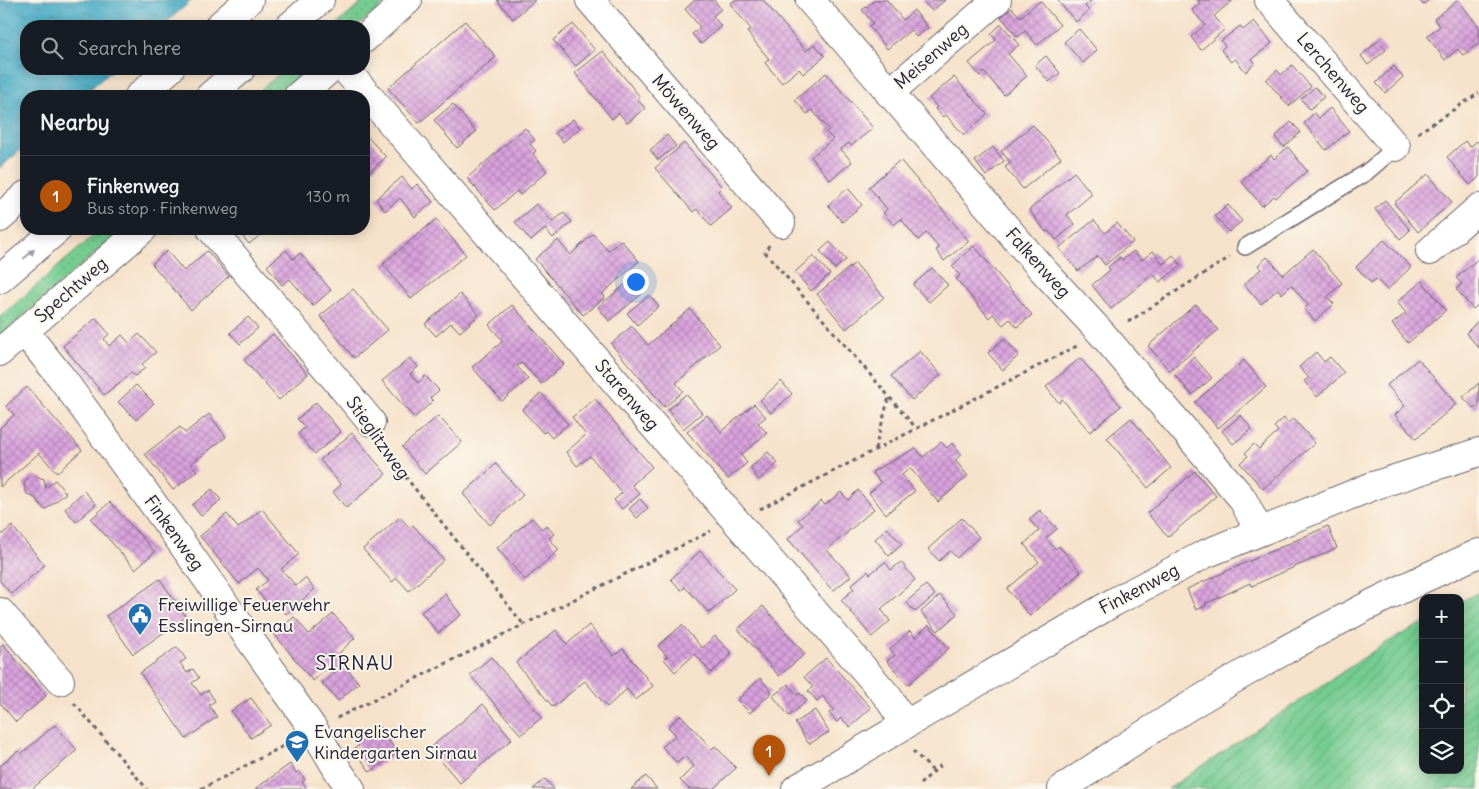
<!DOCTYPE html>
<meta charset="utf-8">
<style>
body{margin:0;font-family:Delius,sans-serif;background:#242831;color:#f1f3f6}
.controls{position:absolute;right:15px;bottom:15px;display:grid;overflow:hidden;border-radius:10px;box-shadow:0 2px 12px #0003}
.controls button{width:45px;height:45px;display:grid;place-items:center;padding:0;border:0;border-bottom:1px solid #363941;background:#171b24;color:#f1f3f6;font:25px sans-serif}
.you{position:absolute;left:635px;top:281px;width:18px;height:18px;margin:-12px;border:4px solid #fff;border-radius:50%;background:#1a73e8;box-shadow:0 0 0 8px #1a73e833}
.badge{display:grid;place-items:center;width:32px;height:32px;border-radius:50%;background:#b45309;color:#fff;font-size:16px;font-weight:700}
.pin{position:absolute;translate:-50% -41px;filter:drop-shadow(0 1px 2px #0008)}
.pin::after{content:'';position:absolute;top:26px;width:18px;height:15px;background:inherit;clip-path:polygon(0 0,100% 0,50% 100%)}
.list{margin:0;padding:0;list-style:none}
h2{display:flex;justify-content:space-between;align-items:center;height:65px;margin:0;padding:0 20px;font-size:21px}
h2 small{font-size:16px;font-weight:400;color:#9ea1a6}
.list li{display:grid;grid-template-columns:32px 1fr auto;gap:15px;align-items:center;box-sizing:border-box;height:80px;padding:0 20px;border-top:1px solid #363941}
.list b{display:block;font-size:19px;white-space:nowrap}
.list p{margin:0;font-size:16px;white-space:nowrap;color:#9ea1a6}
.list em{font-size:16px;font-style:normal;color:#9ea1a6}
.icon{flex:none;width:28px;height:28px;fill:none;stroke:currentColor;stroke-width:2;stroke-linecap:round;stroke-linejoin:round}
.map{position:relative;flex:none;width:1479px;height:789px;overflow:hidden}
.search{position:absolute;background:#171b24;box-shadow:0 2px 12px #0003;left:20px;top:20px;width:350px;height:55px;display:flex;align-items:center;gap:12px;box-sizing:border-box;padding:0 18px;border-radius:20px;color:#9ea1a6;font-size:19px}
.panel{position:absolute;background:#171b24;box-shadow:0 2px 12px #0003;left:20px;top:90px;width:350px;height:145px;border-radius:20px}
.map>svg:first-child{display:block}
.grass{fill:url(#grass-dots);stroke:#4c7766}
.garden{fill:url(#garden-furrows);stroke:#4c7766}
.water{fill:url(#water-ripples);stroke:#346680}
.building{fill:url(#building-cross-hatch)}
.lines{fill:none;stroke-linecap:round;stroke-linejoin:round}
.lane-casing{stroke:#6c656d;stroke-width:18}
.street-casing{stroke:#6c656d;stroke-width:30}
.secondary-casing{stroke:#6c656d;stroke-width:30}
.highway-casing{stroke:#6c656d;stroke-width:30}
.path{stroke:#6c656d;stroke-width:3;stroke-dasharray:4 4;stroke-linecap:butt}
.lane{stroke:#fff;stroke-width:15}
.street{stroke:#fff;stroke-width:28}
.secondary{stroke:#fff;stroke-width:28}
.highway{stroke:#fff;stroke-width:28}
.oneway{fill:#9c9ca7}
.labels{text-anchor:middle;stroke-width:4;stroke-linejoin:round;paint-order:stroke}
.street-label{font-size:18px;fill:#22223b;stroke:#fbf7ec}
.poi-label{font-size:18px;fill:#22223b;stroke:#fbf7ec;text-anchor:start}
.quarter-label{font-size:20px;letter-spacing:1px;fill:#22223b;stroke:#fbf7ec}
</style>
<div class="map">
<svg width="1479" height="789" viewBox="0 0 1479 789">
<defs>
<pattern id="grass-dots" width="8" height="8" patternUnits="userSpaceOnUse" patternTransform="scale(1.25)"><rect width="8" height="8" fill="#75cc90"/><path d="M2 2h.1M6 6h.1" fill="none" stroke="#65af7d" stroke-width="1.8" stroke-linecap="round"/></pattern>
<pattern id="garden-furrows" width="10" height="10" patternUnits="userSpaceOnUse" patternTransform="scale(1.25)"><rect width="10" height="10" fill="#75cc90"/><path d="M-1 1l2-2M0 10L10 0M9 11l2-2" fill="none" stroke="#65af7d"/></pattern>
<pattern id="water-ripples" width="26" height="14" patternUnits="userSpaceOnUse" patternTransform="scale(1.25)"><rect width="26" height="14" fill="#46aac5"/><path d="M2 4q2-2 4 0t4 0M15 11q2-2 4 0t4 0" fill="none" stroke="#3a8aa1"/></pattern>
<pattern id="building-cross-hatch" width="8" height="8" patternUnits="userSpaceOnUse" patternTransform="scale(1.25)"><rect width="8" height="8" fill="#d9a2dd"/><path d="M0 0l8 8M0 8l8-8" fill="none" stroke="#b084b4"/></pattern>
</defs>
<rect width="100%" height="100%" fill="#fbf7ec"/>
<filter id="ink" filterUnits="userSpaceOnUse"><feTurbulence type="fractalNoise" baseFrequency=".02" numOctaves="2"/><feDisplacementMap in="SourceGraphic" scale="10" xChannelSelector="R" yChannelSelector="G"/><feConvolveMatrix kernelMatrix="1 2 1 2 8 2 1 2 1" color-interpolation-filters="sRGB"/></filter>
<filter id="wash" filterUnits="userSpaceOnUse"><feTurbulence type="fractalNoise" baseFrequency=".0096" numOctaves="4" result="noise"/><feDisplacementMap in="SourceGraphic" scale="20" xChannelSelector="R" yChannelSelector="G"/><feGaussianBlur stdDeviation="1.12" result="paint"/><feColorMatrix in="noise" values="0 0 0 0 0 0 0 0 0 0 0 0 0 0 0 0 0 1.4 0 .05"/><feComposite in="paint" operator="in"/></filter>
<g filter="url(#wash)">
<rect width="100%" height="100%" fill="#f6e2ca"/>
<!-- grass -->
<path class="grass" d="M365 0H389L358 26H335Z
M285 69H308L276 96H253Z
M101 229H123L0 336V317Z"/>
<!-- garden -->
<path class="garden" d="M1479 592V789H1168L1384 644 1423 623V770H1460V602Z"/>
<!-- water -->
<path class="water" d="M0 0H192L162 26H26V69H114L82 96H26V145L0 168Z"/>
<g id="blocks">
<!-- building -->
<path class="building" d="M497 0H535L513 19Z
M695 0H714L721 9 713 16 721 26 701 44 692 34 700 27 685 9Z
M735 0H763L806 51 814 44 825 56 803 74 799 69 782 83 765 63 769 59 747 32 751 29 730 4Z
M875 0H887L903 20 914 10 928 28 916 37 911 30 887 49 869 26 873 23 862 10Z
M922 0H945L932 11Z
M1059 0H1092L1085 6 1089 11 1076 22 1058 1Z
M1197 0H1233L1214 16 1225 29 1201 50 1191 37 1205 25 1192 10 1200 3Z
M1419 0H1429L1423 5Z
M1458 0 1479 27V43L1463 55 1458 49 1445 60 1427 36 1440 26 1434 19Z
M1040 1 1060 25 1037 45 1025 31 1018 37 1001 17 1012 8 1020 17Z
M465 21 496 57 419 123 388 88Z
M1254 21 1272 43 1252 59 1255 63 1246 72 1235 59 1231 62 1221 50 1225 46 1221 41 1240 26 1243 30Z
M573 24 595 50 576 66 553 40Z
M1001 24 1019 45 1008 54 1027 76 1004 95 984 72 980 76 969 63 996 40 991 34Z
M1079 29 1097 50 1083 63 1064 42Z
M1378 41 1386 50 1368 65 1361 56Z
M603 51 640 97 637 99 645 108 627 123 619 113 612 119 575 73Z
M1046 56 1060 73 1049 82 1035 65Z
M1292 65 1311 87 1289 106 1266 80 1277 70 1281 75Z
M1394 66 1403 77 1385 93 1376 83Z
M826 73 873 128 851 146 849 143 841 149 852 162 830 180 811 157 833 139 826 132 829 130 812 110 807 114 795 100Z
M954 77 987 114 964 135 946 115 943 117 935 109 937 107 929 98Z
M1315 87 1324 97 1310 109 1301 99Z
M453 104 476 132 457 148 434 120Z
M1330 108 1349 131 1326 150 1304 123 1314 113 1319 118Z
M573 119 580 128 563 142 555 133Z
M1291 122 1301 132 1284 147 1275 137Z
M1033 125 1061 158 1023 189 1005 167 1011 163 1001 151Z
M525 128 535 140 530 144 536 151 533 154 547 171 520 195 517 191 495 210 467 178Z
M364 133 386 157 364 177Z
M667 135 676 146 658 160 650 150Z
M1465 141 1470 147 1477 141 1479 143V177L1470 185 1447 157Z
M684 143 722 187 718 191 732 208 711 226 697 209 693 212 655 168Z
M993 147 1004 161 986 176 975 161Z
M1288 147 1307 171 1276 198 1274 196 1262 206 1241 181 1271 155 1274 159Z
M900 160 969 241 944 261 936 250 939 248 926 233 918 240 901 219 894 225 883 213 887 209 869 187Z
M1074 172 1092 194 1067 215 1075 224 1056 240 1048 231 1046 232 1029 210Z
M1428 174 1452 202 1418 232 1394 203Z
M402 177 412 189 417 184 433 202 415 217 400 198 385 211 376 199Z
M848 188 862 205 842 222 828 205Z
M1385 200 1410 230 1400 239 1375 209Z
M536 204 552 222 564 213 572 222 553 238 545 229 531 241 515 222Z
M1228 205 1242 221 1229 232 1215 216Z
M436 219 466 255 411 299 383 264Z
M1094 220 1105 233 1117 223 1133 242 1105 265 1098 256 1078 271 1059 248Z
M236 229H268L249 244Z
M593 234 608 251 621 240 639 261 602 294 605 297 583 315 535 259 558 240 570 255Z
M1384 240 1411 267 1387 290 1376 279 1371 283 1356 267Z
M830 242 846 260 835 269 820 251Z
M974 246 1032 315 1017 327 1010 319 1003 325 993 314 989 318 956 279 960 276 952 266Z
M1313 249 1342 283 1327 297 1334 304 1315 321 1304 309 1308 305 1291 285 1282 294 1278 289 1261 304 1244 284 1261 269 1258 265 1267 257 1283 275Z
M286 250 293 259 300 253 331 290 313 306 290 279 282 285 267 266Z
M167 251 184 271 207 251 229 276 191 310 152 264Z
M1134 251 1142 260 1153 251 1163 264 1173 255 1181 265 1160 282 1153 274 1111 309 1092 285 1110 270 1108 267 1120 257 1122 260Z
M813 256 830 274 811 291 795 272Z
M1479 258V304L1473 309 1456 289 1462 284 1456 278Z
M855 263 884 297 846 329 817 294Z
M932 268 948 285 929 302 913 285Z
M633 278 644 292 609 321 598 307Z
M1422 281 1446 310 1408 343 1392 324 1406 313 1397 302Z
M353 289 388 330 354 358 320 316Z
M460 294 479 315 460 332 451 323 436 336 425 324Z
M649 295 659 306 637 325 627 313Z
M1196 304 1218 330 1170 371 1148 346Z
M512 305 564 364 541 384 522 363 517 366 528 379 502 401 472 367 503 341 489 325Z
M690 309 720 345 676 383 683 391 665 407 611 344 632 326 648 345Z
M248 317 258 328 240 344 230 333Z
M96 318 109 334 104 339 109 346 122 335 129 343 139 334 156 352 142 364 145 368 135 376 131 373 104 395 63 346Z
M1479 320V348L1466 333Z
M273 334 308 374 279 400 244 360Z
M1004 338 1019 355 1003 370 988 353Z
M920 351 941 375 912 400 891 376Z
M1316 352 1324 362 1330 357 1344 373 1317 397 1304 381 1309 378 1299 367Z
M1194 357 1212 378 1192 395 1174 374Z
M410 358 418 367 410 374 418 383 425 376 439 390 430 398 433 401 414 418 382 381Z
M1080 358 1121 406 1090 432 1062 399 1059 403 1046 387Z
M1418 359 1456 404 1416 439 1395 415 1405 406 1387 385Z
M1244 360 1266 387 1218 428 1195 402Z
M781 381 792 394 771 413 760 400Z
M1479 383V405L1474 409 1463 397Z
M136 385 154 403 136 420 118 402Z
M27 387 82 450 57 473 39 453 0 487V428L14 415 6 406Z
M541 393 568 424 552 438 546 431 543 433 522 410Z
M686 394 702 413 683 429 668 410Z
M595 399 652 467 632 485 640 494 622 509 614 500 622 493 590 456 577 466 566 452 586 435 572 417Z
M316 402 341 432 315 454 298 434 305 427 297 419Z
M754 404 766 417 758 423 767 433 741 455 747 463 728 479 687 432 707 415 721 432Z
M209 414 226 437 191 464 197 471 173 490 145 454 180 427 185 433Z
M1241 415 1252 429 1233 444 1222 431Z
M438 416 462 442 425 474 402 447Z
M1131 418 1171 468 1148 488 1107 438Z
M1284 418 1288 423 1293 418 1315 443 1263 489 1240 463 1248 456 1245 453 1254 444 1259 449 1278 431 1274 427Z
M352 433 386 474 346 508 333 492 341 485 320 460Z
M941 442 947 448 952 443 961 455 955 460 968 476 938 502 910 468 902 475 915 491 886 514 869 493 881 483 872 472 916 448 923 457Z
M768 452 778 463 759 480 750 468Z
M496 464 523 495 490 525 463 494Z
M1195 471 1216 496 1168 537 1147 513Z
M33 475 44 479 46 488 55 480 66 493 45 510 35 498 27 494 24 485 26 480Z
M212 489 221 500 201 516 192 505Z
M858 490 874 509 827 550 851 576 833 591 788 539 803 525 798 520 821 501 825 505 841 492 848 500Z
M84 491 96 504 76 522 65 509Z
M640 499 648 508 637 518 629 509Z
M110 502 155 552 135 569 91 519Z
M262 509 299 554 281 569 296 586 305 578 315 589 286 614 276 602 271 607 256 590 268 580 258 568 239 584 200 536 227 514 238 528Z
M1040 510 1057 529 1046 538 1055 549 1059 546 1081 572 1030 616 1007 589 1039 562 1024 544 1039 531 1029 519Z
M400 517 410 528 413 525 444 560 409 591 397 578 392 582 363 549Z
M532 518 542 529 546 525 554 534 549 538 559 550 525 580 497 548Z
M962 518 979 537 957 558 950 551 939 561 928 549Z
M12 526 45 565 11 594 0 581V536Z
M1328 526 1337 548 1252 586 1250 583 1205 604 1206 606 1196 610 1187 589Z
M887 528 902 544 889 556 875 539Z
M700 551 735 589 709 613 685 587 681 590 671 579Z
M885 562 891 570 901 562 915 580 881 609 890 621 872 637 841 600 854 589 851 585 868 571 870 574Z
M160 579 186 617 133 654 106 616Z
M926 585 935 595 915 612 906 602Z
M445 594 461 615 438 633 421 612Z
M940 595 957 614 938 631 921 612Z
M763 606 805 654 779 676 738 629Z
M333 614 355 638 339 653 346 662 343 665 359 683 338 701 322 683 335 673 329 667 313 681 274 634 294 617 309 634Z
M589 625 614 656 623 649 653 686 636 700 627 689 607 707 585 681 553 707 516 663 556 630 567 644Z
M682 625 702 648 715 636 732 654 711 673 695 654 675 672 664 659 667 656 658 646Z
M929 625 949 648 908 685 887 661 895 655 890 649 910 631 915 637Z
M3 644 46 696 16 722 0 703V646Z
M177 647 186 659 180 663 187 673 193 669 199 678 192 683 201 695 208 690 215 701 209 705 217 717 186 739 140 673Z
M491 657 542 717 521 735 470 675Z
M826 658 871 708 850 727 841 718 837 722 829 713 834 710 822 696 817 701 808 691 813 687 804 677Z
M760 678 772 692 750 713 737 700Z
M788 684 797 695 800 693 807 701 789 716 773 696Z
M251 698 271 725 251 738 231 711Z
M483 704 512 739 460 783 430 748Z
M815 710 829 732 809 744 795 723Z
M681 715 712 749 715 746 736 768 713 789H689L680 780 694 766 685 756 677 763 662 747 676 735 668 727Z
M55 725 77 750 32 789H0V766L18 751 21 754Z
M380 727 397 753 370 772 354 749 359 746 353 738 365 730 368 735Z
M290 764 296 773 299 771 305 780 302 782 307 789H255Z
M646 776 657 789H631Z
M545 779 554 789H533Z"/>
</g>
</g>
<g filter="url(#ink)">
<use href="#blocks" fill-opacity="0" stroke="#6c656d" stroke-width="1"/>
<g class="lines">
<defs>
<path id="lane" d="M1245 247 1367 172 1396 147"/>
<path id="street" d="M590 0 781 223
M810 0 1042 269 1104 336 1242 498 1259 531
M1269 0 1396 147
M364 39 408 0
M345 69 888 697 905 724
M889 93 997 0
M298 96 330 69
M211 229 371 422
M1430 251 1479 208
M24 331 61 377 178 538 314 730 339 772 351 789
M0 352 143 229
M0 612 60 681
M796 789 1114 602 1205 554 1373 486 1479 452"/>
<path id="secondary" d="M1062 789C1194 698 1332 618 1479 553"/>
<path id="highway" d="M219 26 249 0
M290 26 320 0
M139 96 170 69
M210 96 241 69
M0 218 26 195
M0 279 58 229"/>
</defs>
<!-- lane casing -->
<use href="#lane" class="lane-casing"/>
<!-- street casing -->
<use href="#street" class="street-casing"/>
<!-- secondary casing -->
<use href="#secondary" class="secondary-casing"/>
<!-- highway casing -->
<use href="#highway" class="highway-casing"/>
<!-- path -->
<path class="path" d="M1418 133 1479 93
M769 245 765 252 916 428
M1128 322 1230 257
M380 445 524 625
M875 449 889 397
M760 509 1077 346
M74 703 147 789
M337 718 711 531
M913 751 933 771
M920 784 942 764
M201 789 291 742"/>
<!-- lane -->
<use href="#lane" class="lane"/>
<!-- street -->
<use href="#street" class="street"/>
<!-- secondary -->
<use href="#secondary" class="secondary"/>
<!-- highway -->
<use href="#highway" class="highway"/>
</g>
<!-- one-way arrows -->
<defs><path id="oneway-solid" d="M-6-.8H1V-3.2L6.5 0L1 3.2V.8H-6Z" transform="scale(1.25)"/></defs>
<use class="oneway" href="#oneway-solid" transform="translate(29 254) rotate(-41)"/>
</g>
<!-- icons -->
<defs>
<symbol id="civic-pin" viewBox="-11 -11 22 30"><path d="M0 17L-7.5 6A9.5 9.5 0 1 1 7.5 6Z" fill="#1f6fb2" stroke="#fbf7ec"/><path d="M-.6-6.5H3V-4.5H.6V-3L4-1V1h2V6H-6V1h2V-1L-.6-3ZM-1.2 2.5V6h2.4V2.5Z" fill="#fff"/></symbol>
<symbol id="school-pin" viewBox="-11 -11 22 30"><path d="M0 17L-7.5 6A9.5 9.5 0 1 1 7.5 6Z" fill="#1f6fb2" stroke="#fbf7ec"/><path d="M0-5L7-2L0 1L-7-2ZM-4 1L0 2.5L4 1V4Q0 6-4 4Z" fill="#fff"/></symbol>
</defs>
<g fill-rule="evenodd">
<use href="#civic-pin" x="126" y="601" width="28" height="38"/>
<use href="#school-pin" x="283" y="728" width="28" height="38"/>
</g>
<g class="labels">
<!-- street labels -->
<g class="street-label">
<text transform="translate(931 56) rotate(-41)" y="6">Meisenweg</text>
<text transform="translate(1333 73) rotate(49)" y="6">Lerchenweg</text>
<text transform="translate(686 112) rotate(49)" y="6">Möwenweg</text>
<text transform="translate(1038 263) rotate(48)" y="6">Falkenweg</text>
<text transform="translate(71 290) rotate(-41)" y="6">Spechtweg</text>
<text transform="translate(627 395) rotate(49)" y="6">Starenweg</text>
<text transform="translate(378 438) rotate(55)" y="6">Stieglitzweg</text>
<text transform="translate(174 533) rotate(54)" y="6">Finkenweg</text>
<text transform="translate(1139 589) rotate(-28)" y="6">Finkenweg</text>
</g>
<!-- poi labels -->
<g class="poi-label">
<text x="158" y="611">Freiwillige Feuerwehr<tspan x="158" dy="21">Esslingen-Sirnau</tspan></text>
<text x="314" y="738">Evangelischer<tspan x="314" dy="21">Kindergarten Sirnau</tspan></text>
</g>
<!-- quarter labels -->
<g class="quarter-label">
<text x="355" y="670">SIRNAU</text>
</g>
</g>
</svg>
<div class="controls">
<button>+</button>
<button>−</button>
<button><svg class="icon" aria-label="locate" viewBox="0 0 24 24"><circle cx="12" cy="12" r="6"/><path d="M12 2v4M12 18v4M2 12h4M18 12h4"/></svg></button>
<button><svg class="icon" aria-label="layers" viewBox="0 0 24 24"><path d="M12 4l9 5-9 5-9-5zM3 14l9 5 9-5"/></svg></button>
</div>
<div class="you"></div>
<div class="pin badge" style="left:769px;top:776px">1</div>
<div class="search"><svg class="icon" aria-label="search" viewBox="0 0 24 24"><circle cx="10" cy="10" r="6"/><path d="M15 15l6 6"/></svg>Search here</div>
<section class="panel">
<h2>Nearby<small></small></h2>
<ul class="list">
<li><span class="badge">1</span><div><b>Finkenweg</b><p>Bus stop · Finkenweg</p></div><em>130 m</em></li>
</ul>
</section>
</div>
